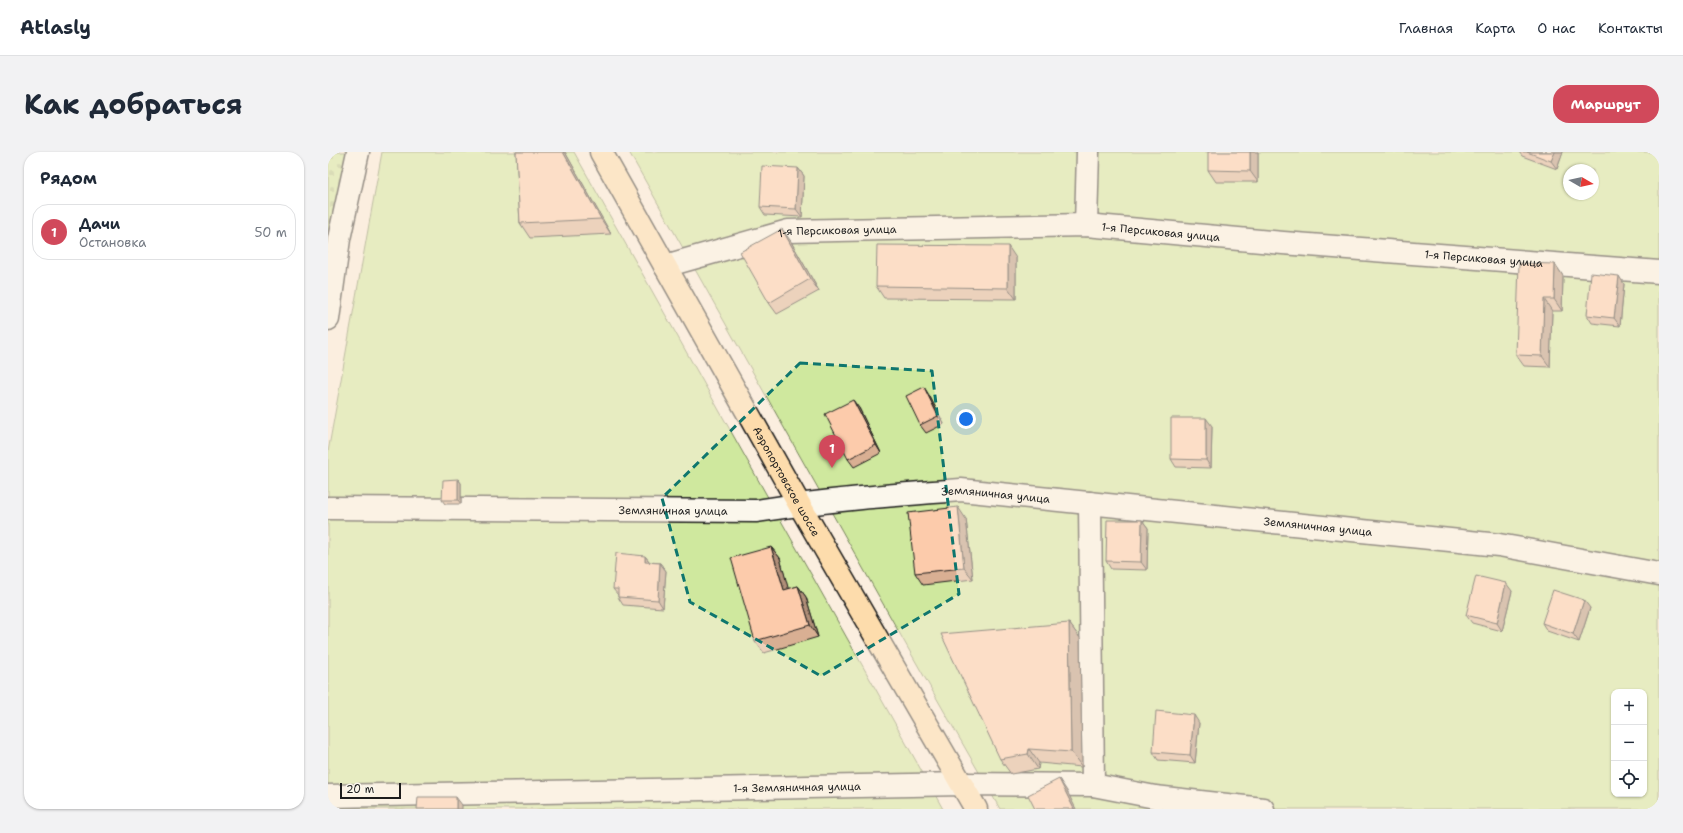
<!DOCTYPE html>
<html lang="ru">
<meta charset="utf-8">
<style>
body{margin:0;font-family:"Shantell Sans",sans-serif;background:#f2f2f3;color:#1f2937}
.controls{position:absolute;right:12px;bottom:12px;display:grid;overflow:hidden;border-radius:8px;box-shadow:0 1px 3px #0004}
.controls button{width:36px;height:36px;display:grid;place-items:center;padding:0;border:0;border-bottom:1px solid #e0e1e3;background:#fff;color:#1f2937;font:20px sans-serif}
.compass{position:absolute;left:1235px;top:12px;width:36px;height:36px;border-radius:50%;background:#fff;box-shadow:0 1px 3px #0004;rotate:99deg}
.scale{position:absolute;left:12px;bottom:10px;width:61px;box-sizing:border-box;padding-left:4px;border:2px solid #1c1c1c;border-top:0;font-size:11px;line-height:14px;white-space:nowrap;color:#1c1c1c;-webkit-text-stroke:3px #fbf7ec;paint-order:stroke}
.you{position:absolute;left:638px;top:267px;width:14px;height:14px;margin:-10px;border:3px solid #fff;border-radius:50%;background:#1a73e8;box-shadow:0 0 0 6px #1a73e833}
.badge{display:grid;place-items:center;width:26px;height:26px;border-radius:50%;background:#d1495b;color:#fff;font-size:13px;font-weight:700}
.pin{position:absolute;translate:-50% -33px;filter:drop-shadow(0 1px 2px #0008)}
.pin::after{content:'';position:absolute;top:21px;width:14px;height:12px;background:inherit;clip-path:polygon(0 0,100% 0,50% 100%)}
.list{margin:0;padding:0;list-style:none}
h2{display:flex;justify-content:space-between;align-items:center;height:52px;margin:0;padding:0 16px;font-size:17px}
h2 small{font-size:13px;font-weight:400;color:#747a83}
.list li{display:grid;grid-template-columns:26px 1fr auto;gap:12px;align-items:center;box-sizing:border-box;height:56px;margin:0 8px 8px;padding:0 8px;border:1px solid #e0e1e3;border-radius:16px}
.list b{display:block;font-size:15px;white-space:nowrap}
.list p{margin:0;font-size:13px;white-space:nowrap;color:#747a83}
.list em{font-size:13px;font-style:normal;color:#747a83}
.icon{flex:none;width:22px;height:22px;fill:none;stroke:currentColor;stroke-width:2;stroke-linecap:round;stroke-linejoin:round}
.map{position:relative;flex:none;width:1331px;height:657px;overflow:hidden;border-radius:16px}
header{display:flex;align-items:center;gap:24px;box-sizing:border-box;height:56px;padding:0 20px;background:#fff;border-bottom:1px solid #e0e1e3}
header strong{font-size:19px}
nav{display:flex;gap:22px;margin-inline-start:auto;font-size:14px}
.intro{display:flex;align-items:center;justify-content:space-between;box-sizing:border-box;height:96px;padding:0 24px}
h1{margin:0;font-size:28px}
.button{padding:10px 18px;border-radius:16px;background:#d1495b;color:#fff;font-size:14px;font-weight:700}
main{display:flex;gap:24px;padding:0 24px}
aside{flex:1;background:#fff;border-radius:16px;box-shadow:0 1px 3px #0004}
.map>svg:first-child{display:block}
.cemetery{fill:url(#cemetery-stones);stroke:#76825d}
.green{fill:#cfe89e;stroke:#76825d;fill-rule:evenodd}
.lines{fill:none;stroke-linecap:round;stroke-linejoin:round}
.minor-casing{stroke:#1c1c1c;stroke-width:25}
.major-casing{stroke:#1c1c1c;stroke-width:25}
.minor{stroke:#fbf7ec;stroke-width:22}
.major{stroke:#fddcac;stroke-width:22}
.wall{fill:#d9af93;stroke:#1c1c1c}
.shaded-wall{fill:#b08e78;stroke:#1c1c1c}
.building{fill:#fccbab;stroke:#1c1c1c}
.marked{fill:none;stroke:#0f766e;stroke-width:3;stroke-dasharray:8 5;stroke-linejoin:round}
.labels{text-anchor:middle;stroke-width:3;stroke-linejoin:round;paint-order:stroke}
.street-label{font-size:11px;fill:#1c1c1c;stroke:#fbf7ec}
</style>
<header>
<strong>Atlasly</strong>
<nav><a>Главная</a><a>Карта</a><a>О нас</a><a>Контакты</a></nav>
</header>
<div class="intro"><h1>Как добраться</h1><a class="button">Маршрут</a></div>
<main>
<aside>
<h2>Рядом<small></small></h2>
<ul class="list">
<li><span class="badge">1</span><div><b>Дачи</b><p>Остановка</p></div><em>50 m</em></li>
</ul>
</aside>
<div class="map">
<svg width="1331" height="657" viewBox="0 0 1331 657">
<defs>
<pattern id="cemetery-stones" width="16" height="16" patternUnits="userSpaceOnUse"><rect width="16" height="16" fill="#cfe89e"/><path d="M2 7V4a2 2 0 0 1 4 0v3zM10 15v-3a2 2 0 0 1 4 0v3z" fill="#b1c688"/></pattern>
</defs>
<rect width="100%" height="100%" fill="#fbeedf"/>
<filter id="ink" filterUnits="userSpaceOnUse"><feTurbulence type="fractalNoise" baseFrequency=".025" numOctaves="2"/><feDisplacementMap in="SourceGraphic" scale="8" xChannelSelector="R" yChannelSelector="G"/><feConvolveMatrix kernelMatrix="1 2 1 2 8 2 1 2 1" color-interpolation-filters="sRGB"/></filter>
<g filter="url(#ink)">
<!-- cemetery -->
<path class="cemetery" d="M0 0H24L0 158Z"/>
<!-- green -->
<path class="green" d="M54 0H246L615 657H0V300Z
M301 0H1331V657H672L581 498ZM1241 18H1265V42H1241ZM1286 540H1316V642H1286Z"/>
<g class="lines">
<defs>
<g id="minor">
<path d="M758 73 760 0"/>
<path id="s1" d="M337 114 460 79 758 73 955 91 1331 120"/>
<path d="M0 167 11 87 30 0"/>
<path d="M762 351 765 633"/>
<path id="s2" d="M0 356 429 359C497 348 564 343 633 338L1171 393 1331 422"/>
<path id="s3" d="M0 644 634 632 765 633 827 645 935 657"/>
</g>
<g id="major">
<path id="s4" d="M273 0 471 352 648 657"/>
</g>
</defs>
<!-- minor casing -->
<use href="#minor" class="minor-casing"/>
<!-- major casing -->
<use href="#major" class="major-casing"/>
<!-- minor -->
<use href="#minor" class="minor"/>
<!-- major -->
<use href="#major" class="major"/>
</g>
<!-- wall -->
<path class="wall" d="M188 0H237L283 82 202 86 192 71Z
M930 0V30H888L880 18Z
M1191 0H1235L1229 17 1194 4Z
M470 16 476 24 474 65 437 63 432 55Z
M462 88 491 139 449 162 441 151Z
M688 106V147L556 146 548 134Z
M1227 112 1235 124 1234 159H1224L1222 215 1196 214 1188 203Z
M1296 132 1292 174 1264 171 1259 163Z
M601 243 616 272 598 281 592 273Z
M531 256 553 301 526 315 520 307Z
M884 274 883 316 848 315 843 307Z
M130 327 133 331V352H117L114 348Z
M638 367 645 427 595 433 587 421Z
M814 368 820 376 819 418 783 417 778 409Z
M443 395 452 406 460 437 470 434 478 445 490 485 436 501 427 489Z
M317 404 322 410 332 411 338 419 335 456 295 453 290 445V443L285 437Z
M1184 439 1174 479 1144 471 1138 463Z
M1262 456 1251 490 1219 479 1214 471Z
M741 471 752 486 754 615 711 611 710 617 683 622 672 607Z
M871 571 867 611 830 608 825 600Z"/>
<!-- shaded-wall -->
<path class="shaded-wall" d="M235 0H237L283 82 273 67Z
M922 0H930V30L922 19Z
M1227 0H1235L1229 17 1223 9Z
M470 16 476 24 474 65 468 57Z
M454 77 462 88 491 139 482 127Z
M680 94 688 106V147L680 136Z
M1227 112 1235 124 1234 159 1226 147Z
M1291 124 1296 132 1292 174 1286 166Z
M1216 147 1224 159 1222 215 1214 204Z
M596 235 601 243 616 272 610 264Z
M525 248 531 256 553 301 548 293Z
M878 266 884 274 883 316 878 308Z
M130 327 133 331V352L130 348Z
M630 355 638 367 645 427 636 416Z
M814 368 820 376 819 418 813 410Z
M443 395 452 406 464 450 456 438Z
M317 404 323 412 317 410Z
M332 411 338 419 335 456 330 448Z
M1178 431 1184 439 1174 479 1169 471Z
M470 434 478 445 490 485 482 473Z
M1256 448 1262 456 1251 490 1245 482Z
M741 471 752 486 754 615 743 600Z
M866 563 871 571 867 611 862 603Z
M701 597 711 611 710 617 700 602Z
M731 627 739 639 748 657H746Z
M128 645 134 653V657H128Z"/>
<!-- building -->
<path class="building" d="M188 0H235L273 67 192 71Z
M880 0H922V19L880 18Z
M1199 0H1227L1223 9Z
M434 14 470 16 468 57 432 55Z
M454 77 482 127 441 151 412 100Z
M549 93 680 94V136L548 134Z
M1191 111 1227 112 1226 147H1216L1214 204 1188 203Z
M1263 121 1291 124 1286 166 1259 163Z
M596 235 610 264 592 273 578 244Z
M525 248 548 293 520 307 497 262Z
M843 266H878V308L843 307Z
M130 327V348H114L115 328Z
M630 355 636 416 587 421 580 361Z
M779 368H814L813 410 778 409Z
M443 395 456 438 470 434 482 473 427 489 403 406Z
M288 401 317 404V410L332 411 330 448 290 445V437H285Z
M1148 424 1178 431 1169 471 1138 463Z
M1225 438 1256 448 1245 482 1214 471Z
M741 471 743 600 701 597 700 602 672 607 613 482Z
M828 559 866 563 862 603 825 600Z
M731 627 746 657H707L700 643Z
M90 645H128V657H89Z"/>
</g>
<!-- marked area -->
<path d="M0 0H1331V657H0ZM472 211 604 219 631 442 493 524 362 450 334 346Z" fill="#fbeedf" fill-opacity=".55" fill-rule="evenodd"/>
<path class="marked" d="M472 211 604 219 631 442 493 524 362 450 334 346Z"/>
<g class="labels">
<!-- street labels -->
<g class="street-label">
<text dy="4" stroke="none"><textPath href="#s1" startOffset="501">1-я Персиковая улица</textPath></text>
<text dy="4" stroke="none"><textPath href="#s1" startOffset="177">1-я Персиковая улица</textPath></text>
<text dy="4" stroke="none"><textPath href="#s1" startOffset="825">1-я Персиковая улица</textPath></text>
<text dy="4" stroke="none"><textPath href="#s4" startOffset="378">Аэропортовское шоссе</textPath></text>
<text dy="4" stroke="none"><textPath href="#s2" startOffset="669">Земляничная улица</textPath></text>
<text dy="4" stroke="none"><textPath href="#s2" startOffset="345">Земляничная улица</textPath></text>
<text dy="4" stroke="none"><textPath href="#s2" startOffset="993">Земляничная улица</textPath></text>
<text dy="4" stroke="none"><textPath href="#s3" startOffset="469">1-я Земляничная улица</textPath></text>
</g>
</g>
</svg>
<div class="controls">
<button>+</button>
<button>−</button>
<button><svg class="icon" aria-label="locate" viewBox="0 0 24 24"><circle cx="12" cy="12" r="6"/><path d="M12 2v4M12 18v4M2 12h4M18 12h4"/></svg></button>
</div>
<svg class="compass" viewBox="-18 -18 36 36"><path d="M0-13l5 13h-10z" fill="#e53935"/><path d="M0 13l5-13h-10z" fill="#747a83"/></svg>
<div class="scale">20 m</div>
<div class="you"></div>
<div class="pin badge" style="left:504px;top:316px">1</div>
</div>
</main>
